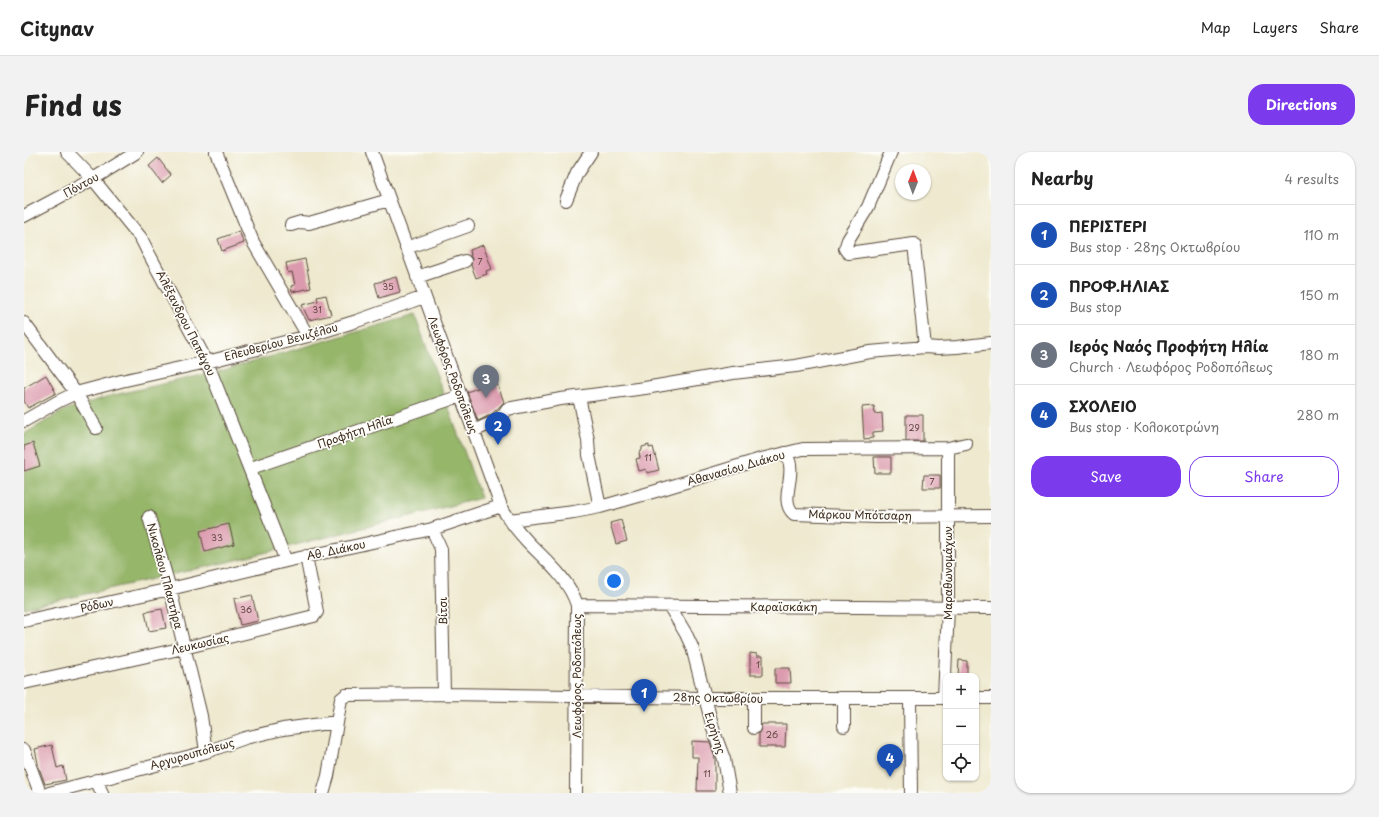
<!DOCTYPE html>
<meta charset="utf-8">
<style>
body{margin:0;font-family:"Playpen Sans",sans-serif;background:#f2f2f2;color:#222}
.controls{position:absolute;right:12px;bottom:12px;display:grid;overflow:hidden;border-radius:8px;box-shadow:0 1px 3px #0004}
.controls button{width:36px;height:36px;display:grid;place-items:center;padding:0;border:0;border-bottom:1px solid #e0e0e0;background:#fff;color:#222;font:20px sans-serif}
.compass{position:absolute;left:871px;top:12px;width:36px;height:36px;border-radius:50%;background:#fff;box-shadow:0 1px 3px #0004;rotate:1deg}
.you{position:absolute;left:590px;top:429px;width:14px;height:14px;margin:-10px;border:3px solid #fff;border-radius:50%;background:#1a73e8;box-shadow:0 0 0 6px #1a73e833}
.badge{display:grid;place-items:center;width:26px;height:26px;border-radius:50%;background:#7c3aed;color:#fff;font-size:13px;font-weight:700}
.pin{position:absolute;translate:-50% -33px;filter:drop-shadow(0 1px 2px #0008)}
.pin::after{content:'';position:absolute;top:21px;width:14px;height:12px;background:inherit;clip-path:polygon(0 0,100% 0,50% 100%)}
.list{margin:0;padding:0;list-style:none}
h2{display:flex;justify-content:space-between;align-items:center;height:52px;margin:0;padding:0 16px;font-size:17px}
h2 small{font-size:13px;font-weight:400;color:#767676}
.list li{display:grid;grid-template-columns:26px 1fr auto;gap:12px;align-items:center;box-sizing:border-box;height:60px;padding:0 16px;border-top:1px solid #e0e0e0}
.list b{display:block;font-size:15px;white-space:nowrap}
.list p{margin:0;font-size:13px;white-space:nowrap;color:#767676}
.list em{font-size:13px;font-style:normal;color:#767676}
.actions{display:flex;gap:8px;padding:12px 16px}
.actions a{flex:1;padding:9px 0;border:1px solid #7c3aed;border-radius:16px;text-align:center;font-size:14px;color:#7c3aed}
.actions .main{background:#7c3aed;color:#fff}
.icon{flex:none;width:22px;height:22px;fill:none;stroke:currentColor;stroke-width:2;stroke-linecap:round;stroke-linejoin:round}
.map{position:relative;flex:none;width:967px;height:641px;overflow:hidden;border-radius:16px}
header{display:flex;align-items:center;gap:24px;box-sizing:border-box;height:56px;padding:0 20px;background:#fff;border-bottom:1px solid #e0e0e0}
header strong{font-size:19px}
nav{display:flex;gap:22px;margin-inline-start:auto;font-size:14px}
.intro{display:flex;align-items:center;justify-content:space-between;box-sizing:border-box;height:96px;padding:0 24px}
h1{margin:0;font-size:28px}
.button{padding:10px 18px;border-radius:16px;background:#7c3aed;color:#fff;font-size:14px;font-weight:700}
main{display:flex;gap:24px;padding:0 24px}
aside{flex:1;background:#fff;border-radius:16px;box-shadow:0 1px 3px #0004}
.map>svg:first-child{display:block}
.forest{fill:#96b66a;stroke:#687044}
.building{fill:#db9aad}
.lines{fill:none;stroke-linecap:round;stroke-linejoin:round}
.minor-casing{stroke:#564739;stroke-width:14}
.minor{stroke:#fff;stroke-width:12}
.labels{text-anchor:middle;stroke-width:3.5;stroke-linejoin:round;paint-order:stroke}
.number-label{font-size:9px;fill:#634642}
.street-label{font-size:11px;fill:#3b2a1e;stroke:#fdfcf7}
</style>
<header>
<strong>Citynav</strong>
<nav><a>Map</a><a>Layers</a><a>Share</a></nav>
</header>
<div class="intro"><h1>Find us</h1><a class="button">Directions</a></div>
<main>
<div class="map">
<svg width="967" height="641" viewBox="0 0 967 641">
<rect width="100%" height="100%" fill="#fdfcf7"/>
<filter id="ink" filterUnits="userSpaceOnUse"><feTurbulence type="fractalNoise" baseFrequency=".025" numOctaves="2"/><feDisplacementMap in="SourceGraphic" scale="8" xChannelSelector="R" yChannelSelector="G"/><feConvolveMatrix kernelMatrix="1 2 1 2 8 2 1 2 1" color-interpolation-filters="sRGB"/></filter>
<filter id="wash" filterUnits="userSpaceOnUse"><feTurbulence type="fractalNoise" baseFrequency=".012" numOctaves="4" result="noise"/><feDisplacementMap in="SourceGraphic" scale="16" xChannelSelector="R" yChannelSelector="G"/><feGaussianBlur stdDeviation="0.9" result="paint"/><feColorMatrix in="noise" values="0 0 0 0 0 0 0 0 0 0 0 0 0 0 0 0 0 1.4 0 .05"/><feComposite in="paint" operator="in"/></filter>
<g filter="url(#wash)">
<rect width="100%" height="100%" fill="#eee9cf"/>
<!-- forest -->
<path class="forest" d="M391 163 457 346 212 408 0 456V282L41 258 86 244 200 218Z"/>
<g id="blocks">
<!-- building -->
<path class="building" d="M134 6 147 23 138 31 125 14Z
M215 79 220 91 198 99 194 87Z
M459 93 468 117 462 119 463 122 452 126 447 113 448 107 446 103H447L446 98Z
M281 107 287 136 268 140 267 134 271 133 268 120 264 121 262 111Z
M372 125 376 140 355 146 351 131Z
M302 143 307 163 285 168 278 153 294 149 293 145Z
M22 223 32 241 4 256 0 249V236Z
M472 229 480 250 468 262 454 269 443 240Z
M850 254 851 262 858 261 859 279 849 280V286L840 287 838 255Z
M882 263H899V289H882Z
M9 291 16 314 0 319V294Z
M625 293V296L629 295 635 318 623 321 622 317 615 319 612 307 616 306 615 300 618 298V295Z
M850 305H867V321H851Z
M900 323H916V336H899Z
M597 368 603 389 592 392 586 371Z
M205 372 210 392 181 400 176 379Z
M228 443 234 469 216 473 210 447Z
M138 457 142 476 125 479 121 460Z
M726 501 733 502V504H739V523H726Z
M935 508 943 509V524H934Z
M751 516H766L767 531H751Z
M738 572H762L761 595H735V581L737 576Z
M668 589 686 590 691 606V639H673L674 605H668Z
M28 593 33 616 39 614 42 628 21 632 15 616 11 597Z"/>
</g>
</g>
<g filter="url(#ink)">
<use href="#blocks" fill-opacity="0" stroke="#564739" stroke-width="1"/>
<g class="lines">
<defs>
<path id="minor" d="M43 0 69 27 117 86 124 100 183 210 262 409
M192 0 229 90 284 184
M348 0 477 354C484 367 493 378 503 389 521 408 545 427 553 453L552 641
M867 0 844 55 824 88 821 97 824 101 890 92 901 195
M542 48 553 21 567 0
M0 64 69 27 113 0
M267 73 277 70 285 71 365 48
M382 96 444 74
M393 125 441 109
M0 171 52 241 72 276
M555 245 564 288 565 303 576 355
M0 269 35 249 52 241 97 229 183 210 284 184 333 169 400 145
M449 279C462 273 476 270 483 257L537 247 621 236 709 221 772 214 846 200 901 195 914 196 933 195 967 191
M761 301C763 305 766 309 766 313 769 329 756 350 770 362L852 365 967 364
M227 316 436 244
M125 365 146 437 177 564 182 600
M485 368 550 360 576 355 632 339 737 307 779 297 924 296 942 292
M408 377 417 397 420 542
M553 453 967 456
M646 455 662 482 668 495 690 580 700 607 706 641
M0 469 146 437 262 409 408 377 477 354
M0 531 160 496 290 464 293 460 282 404
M886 546 887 641
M920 546 924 456V296
M952 546H967
M820 574V546
M730 576V546
M0 598 16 641
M72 628 78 641
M25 641 182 600 221 586 259 577 313 570
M299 641 304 624 317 547 322 543 420 542 681 546H922"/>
</defs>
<!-- minor casing -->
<use href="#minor" class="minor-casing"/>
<!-- minor -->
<use href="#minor" class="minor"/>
</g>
</g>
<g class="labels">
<!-- number labels -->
<g class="number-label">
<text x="456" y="113">7</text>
<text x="364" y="138">35</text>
<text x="293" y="161">31</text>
<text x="890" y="279">29</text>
<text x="624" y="309">11</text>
<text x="908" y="333">7</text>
<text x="193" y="389">33</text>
<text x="222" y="461">36</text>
<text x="734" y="516">1</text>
<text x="748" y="586">26</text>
<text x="683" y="625">11</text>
</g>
<!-- street labels -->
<g class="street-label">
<text transform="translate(57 33) rotate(-29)" y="4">Πόντου</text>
<text transform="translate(162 171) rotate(63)" y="4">Αλέξανδρου Παπάγου</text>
<text transform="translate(257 190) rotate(-15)" y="4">Ελευθερίου Βενιζέλου</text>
<text transform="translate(429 223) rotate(70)" y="4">Λεωφόρος Ροδοπόλεως</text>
<text transform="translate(331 280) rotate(-19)" y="4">Προφήτη Ηλία</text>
<text transform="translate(712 316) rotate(-16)" y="4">Αθανασίου Διάκου</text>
<text transform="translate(836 363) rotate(1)" y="4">Μάρκου Μπότσαρη</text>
<text transform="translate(312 398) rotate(-12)" y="4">Αθ. Διάκου</text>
<text transform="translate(924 421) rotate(-90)" y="4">Μαραθωνομάχων</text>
<text transform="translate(141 424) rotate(75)" y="4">Νικολάου Πλαστήρα</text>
<text transform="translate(73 453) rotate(-12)" y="4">Ρόδων</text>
<text x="760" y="459">Καραϊσκάκη</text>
<text transform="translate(419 459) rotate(-91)" y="4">Βίτσι</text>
<text transform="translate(176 492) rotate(-13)" y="4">Λευκωσίας</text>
<text transform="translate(553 524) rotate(-90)" y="4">Λεωφόρος Ροδοπόλεως</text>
<text transform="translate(694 546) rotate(1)" y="4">28ης Οκτωβρίου</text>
<text transform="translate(691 581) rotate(72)" y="4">Ειρήνης</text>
<text transform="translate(168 602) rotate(-16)" y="4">Αργυρουπόλεως</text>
</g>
</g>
</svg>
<div class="controls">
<button>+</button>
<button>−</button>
<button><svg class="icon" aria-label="locate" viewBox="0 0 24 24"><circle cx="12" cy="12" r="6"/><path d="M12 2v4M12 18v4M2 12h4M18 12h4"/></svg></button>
</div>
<svg class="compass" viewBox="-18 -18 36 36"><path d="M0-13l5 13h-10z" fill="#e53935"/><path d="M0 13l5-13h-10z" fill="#767676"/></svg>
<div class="you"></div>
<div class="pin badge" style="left:620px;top:560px;background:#1a4fb4">1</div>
<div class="pin badge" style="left:474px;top:293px;background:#1a4fb4">2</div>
<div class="pin badge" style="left:462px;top:246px;background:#6b7280">3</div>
<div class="pin badge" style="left:866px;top:625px;background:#1a4fb4">4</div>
</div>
<aside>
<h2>Nearby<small>4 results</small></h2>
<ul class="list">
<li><span class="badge" style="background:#1a4fb4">1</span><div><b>ΠΕΡΙΣΤΕΡΙ</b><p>Bus stop · 28ης Οκτωβρίου</p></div><em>110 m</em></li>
<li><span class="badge" style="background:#1a4fb4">2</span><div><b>ΠΡΟΦ.ΗΛΙΑΣ</b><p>Bus stop</p></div><em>150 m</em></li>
<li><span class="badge" style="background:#6b7280">3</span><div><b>Ιερός Ναός Προφήτη Ηλία</b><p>Church · Λεωφόρος Ροδοπόλεως</p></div><em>180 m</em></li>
<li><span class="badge" style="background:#1a4fb4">4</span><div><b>ΣΧΟΛΕΙΟ</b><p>Bus stop · Κολοκοτρώνη</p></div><em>280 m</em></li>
</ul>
<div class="actions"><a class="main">Save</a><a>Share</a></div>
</aside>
</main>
